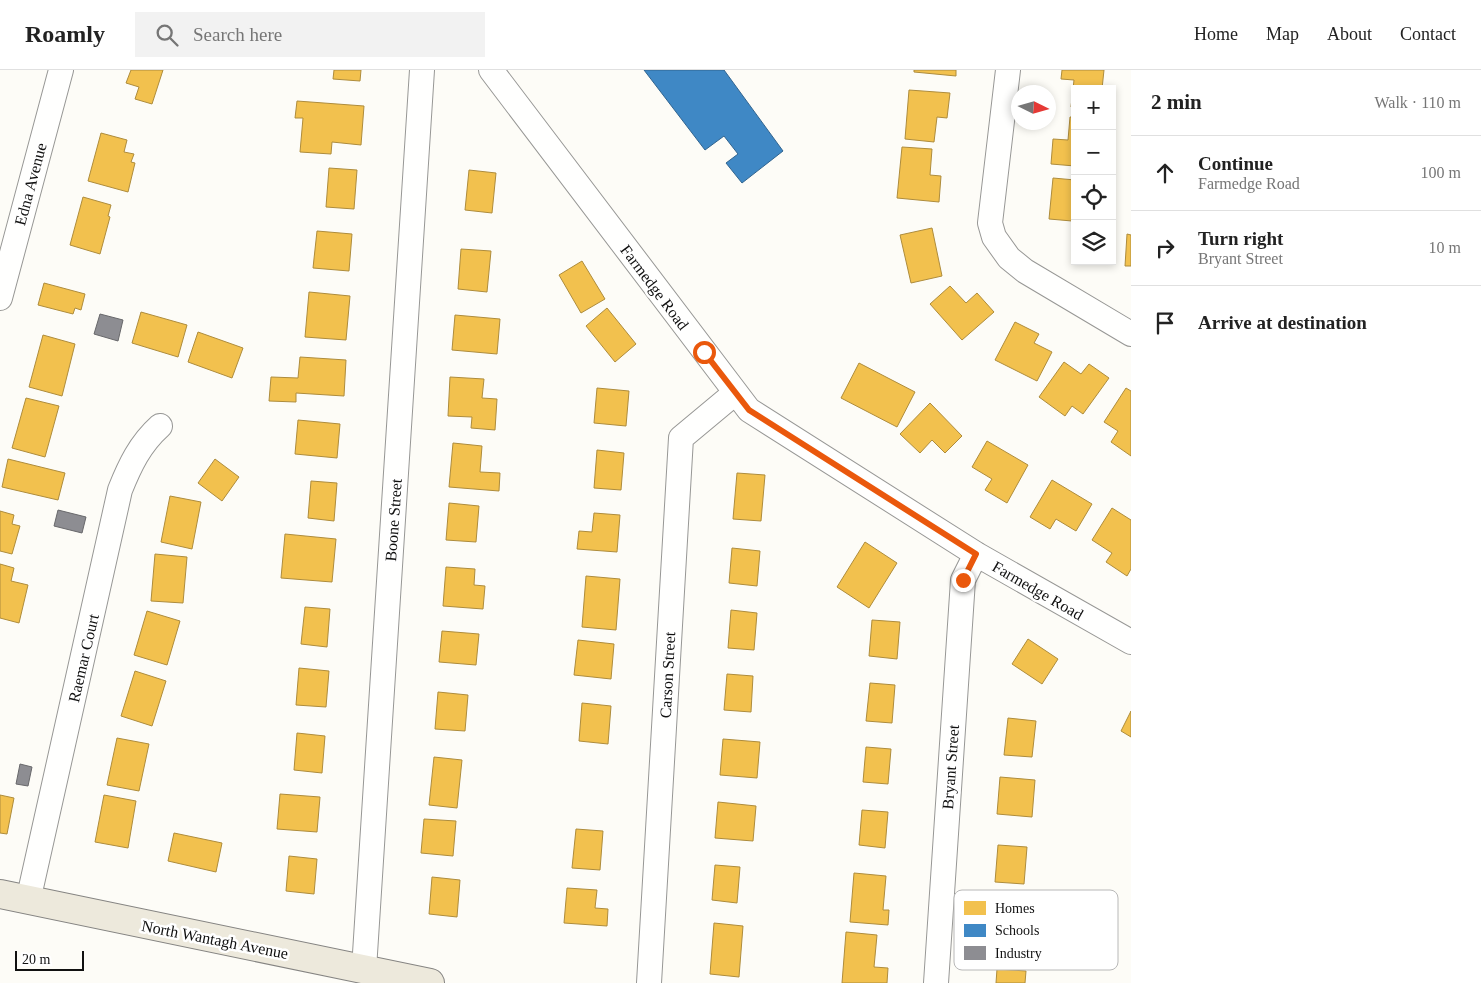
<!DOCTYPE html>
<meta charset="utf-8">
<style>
body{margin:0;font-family:Georgia,serif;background:#f2f2f2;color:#222}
.controls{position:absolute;right:15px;top:15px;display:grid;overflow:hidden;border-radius:0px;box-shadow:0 2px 8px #0003}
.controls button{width:45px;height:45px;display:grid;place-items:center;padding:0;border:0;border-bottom:1px solid #e0e0e0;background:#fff;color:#222;font:25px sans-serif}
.compass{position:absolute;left:1011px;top:15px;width:45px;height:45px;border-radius:50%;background:#fff;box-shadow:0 2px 8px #0003;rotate:95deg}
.scale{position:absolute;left:15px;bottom:12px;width:69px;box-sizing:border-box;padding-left:5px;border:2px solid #111;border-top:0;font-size:14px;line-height:18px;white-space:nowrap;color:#111;-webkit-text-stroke:4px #fff;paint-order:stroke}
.stop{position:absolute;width:15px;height:15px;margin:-11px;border:4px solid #ea580c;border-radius:50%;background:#fff}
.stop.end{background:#ea580c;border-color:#fff;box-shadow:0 1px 5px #0008}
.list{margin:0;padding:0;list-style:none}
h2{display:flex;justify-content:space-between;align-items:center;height:65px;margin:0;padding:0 20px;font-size:21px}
h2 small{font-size:16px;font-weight:400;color:#767676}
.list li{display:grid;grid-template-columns:32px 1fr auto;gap:15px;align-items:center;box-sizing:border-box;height:75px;padding:0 20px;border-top:1px solid #e0e0e0}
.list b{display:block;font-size:19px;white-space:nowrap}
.list p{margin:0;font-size:16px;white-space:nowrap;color:#767676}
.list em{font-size:16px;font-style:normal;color:#767676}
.icon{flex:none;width:28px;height:28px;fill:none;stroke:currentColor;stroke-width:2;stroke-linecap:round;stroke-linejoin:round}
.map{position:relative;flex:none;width:1131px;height:913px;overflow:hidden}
header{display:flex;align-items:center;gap:30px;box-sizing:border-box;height:70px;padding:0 25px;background:#fff;border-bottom:1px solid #e0e0e0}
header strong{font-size:24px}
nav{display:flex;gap:28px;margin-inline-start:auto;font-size:18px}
.search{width:350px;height:45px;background:#f2f2f2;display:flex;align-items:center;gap:12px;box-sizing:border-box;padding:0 18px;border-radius:0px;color:#767676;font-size:19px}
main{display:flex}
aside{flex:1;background:#fff}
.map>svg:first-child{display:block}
.homes{fill:#f2c14e;stroke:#ae8c3c}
.schools{fill:#3f88c5;stroke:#31648f}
.industry{fill:#8d8d92;stroke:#68686b}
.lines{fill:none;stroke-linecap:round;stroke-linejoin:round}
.minor-casing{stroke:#979795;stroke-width:26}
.major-casing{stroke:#858482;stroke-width:30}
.minor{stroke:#fffffe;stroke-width:24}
.major{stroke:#ede9dc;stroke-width:28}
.route{stroke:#ea580c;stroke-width:6}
.labels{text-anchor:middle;stroke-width:5;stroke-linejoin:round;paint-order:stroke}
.street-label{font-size:16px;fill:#111;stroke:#fff}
.key{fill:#fff;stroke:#b8b8b8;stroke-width:1}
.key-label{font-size:14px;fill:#111}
</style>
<header>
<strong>Roamly</strong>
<div class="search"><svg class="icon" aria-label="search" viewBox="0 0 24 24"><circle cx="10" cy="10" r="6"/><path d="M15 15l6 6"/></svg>Search here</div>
<nav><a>Home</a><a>Map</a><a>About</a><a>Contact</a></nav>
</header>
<main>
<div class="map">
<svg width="1131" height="913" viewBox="0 0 1131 913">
<rect width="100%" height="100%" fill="#fdfcf7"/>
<!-- homes -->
<path class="homes" d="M131 0H163L152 34 135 29 139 17 126 13Z
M334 0H361L360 11 333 9Z
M914 0H956V6L914 2Z
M1062 0H1104L1102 19H1075V37H1071L1074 10 1061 9Z
M909 20 950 23 947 48 937 47 934 72 905 69Z
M297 31 364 36 361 75 332 72 331 84 300 82 303 48H295Z
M1070 47H1075V96L1051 94 1053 69 1068 70Z
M101 63 127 70 124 82 134 84 131 92 135 93 128 122 88 111Z
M902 77 932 79 930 105 941 106 939 132 897 128Z
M329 98 357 100 354 139 326 137Z
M469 100 496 103 492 143 465 140Z
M1053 108 1075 110V141H1073L1072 151 1049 149Z
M83 127 111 135 108 146 110 147 100 184 70 175Z
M932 158 942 206 911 213 900 165Z
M317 161 352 164 349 201 313 198Z
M1127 164 1131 165V196H1125Z
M461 179 491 181 487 222 458 219Z
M582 191 605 229 581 243 559 205Z
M44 213 85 224 81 240 75 238 73 244 38 235Z
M950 216 966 233 977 223 994 242 962 270 930 234Z
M309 222 350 226 346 270 305 267Z
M607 238 636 274 615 292 586 256Z
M141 242 187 255 178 287 132 273Z
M455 245 500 249 497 284 452 280Z
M1015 252 1039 264 1034 273 1052 282 1037 311 995 290Z
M198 262 243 278 232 308 188 292Z
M43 265 75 274 62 326 29 317Z
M300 287 346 290 344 326 296 323V332L269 331 271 307 298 308Z
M1064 292 1081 304 1089 294 1109 308 1083 344 1072 336 1065 346 1039 327Z
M859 293 915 322 897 357 841 328Z
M450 307 484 309 482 328 497 329 495 360 471 358 472 347 448 346Z
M597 318 629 321 626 356 594 353Z
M1126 318 1131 321V386L1111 372 1118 361 1104 352Z
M26 328 59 336 45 387 12 378Z
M930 333 962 366 945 383 932 370 920 383 900 364Z
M298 350 340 354 337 388 295 384Z
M987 371 1028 395 1007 433 985 420 992 409 972 397Z
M453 373 482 376 480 402 500 403 499 421 449 417Z
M597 380 624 383 621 420 594 418Z
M8 389 65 403 58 430 2 417Z
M215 389 239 407 222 431 198 413Z
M737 403 765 405 761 451 733 449Z
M1052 410 1092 434 1076 461 1056 449 1050 459 1030 447Z
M311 411 337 413 334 451 308 448Z
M170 426 201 432 192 479 161 472Z
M449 433 479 436 476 472 446 470Z
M1112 438 1131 450V499L1127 506 1106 492 1112 483 1092 470Z
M0 441 14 445 12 454 20 456 12 484 0 481Z
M594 443 620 445 617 482 577 479 579 461 592 462Z
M285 464 336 469 332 512 281 508Z
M865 472 897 493 869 538 837 517Z
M732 478 760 481 757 516 729 513Z
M155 484 187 487 183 533 151 531Z
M0 494 14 498 11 511 28 515 19 553 0 548Z
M446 497 475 499 474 515 485 516 483 539 443 536Z
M586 506 620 509 616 560 582 557Z
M305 537 330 539 327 577 301 574Z
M731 540 757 543 754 580 728 578Z
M147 541 180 551 167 595 134 585Z
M872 550 900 552 897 589 869 586Z
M442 561 479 564 476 595 439 592Z
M1028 569 1058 589 1042 614 1012 594Z
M578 570 614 574 611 609 574 605Z
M299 598 329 601 326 637 296 635Z
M135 601 166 611 152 656 121 646Z
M727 604 753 606 751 642 724 640Z
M870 613 895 615 892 653 866 651Z
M438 622 468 625 465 661 435 659Z
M582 633 611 636 608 674 579 671Z
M1131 641V667L1121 661Z
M1008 648 1036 651 1032 687 1004 685Z
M297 663 325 666 322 703 294 700Z
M117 668 149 674 139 721 107 715Z
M723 669 760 672 757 708 720 705Z
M866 677 891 679 888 714 863 712Z
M434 687 462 690 457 738 429 735Z
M1000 707 1035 710 1032 747 997 744Z
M280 724 320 727 317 762 277 759Z
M0 725 14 728 7 764 0 763Z
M104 725 136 731 128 778 95 772Z
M718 732 756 736 753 771 715 768Z
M862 740 888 742 885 778 859 775Z
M424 749 456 751 453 786 421 783Z
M576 759 603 761 600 800 572 798Z
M174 763 222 773 216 802 168 791Z
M998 775 1027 777 1024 814 995 812Z
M289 786 317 789 314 824 286 821Z
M715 795 740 797 737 833 712 830Z
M854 803 886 806 883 840H889L888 855 850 852Z
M432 807 460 810 457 847 429 844Z
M567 818 597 820 595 838 608 839 607 856 564 853Z
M714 853 743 856 739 907 710 904Z
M846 862 877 865 874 897 888 898 887 913H842Z
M997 899 1026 901 1025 913H996Z"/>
<!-- schools -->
<path class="schools" d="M644 0H724L783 81 742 113 726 93 738 84 724 66 705 80Z"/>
<!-- industry -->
<path class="industry" d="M100 244 123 250 118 271 94 264Z
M58 440 86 447 82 463 54 456Z
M20 694 32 697 28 716 16 714Z"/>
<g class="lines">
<defs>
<path id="minor" d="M491 0 749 340 976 484 1131 572
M1008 0 990 153 994 167 1009 188 1025 201 1131 264
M0 228 61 0
M28 831 120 420C130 395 140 374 160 356
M364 899 422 0
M649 913 681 368 735 323
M936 913 963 510 976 484"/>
<path id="major" d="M0 824 430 913"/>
</defs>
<!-- minor casing -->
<use href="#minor" class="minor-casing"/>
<!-- major casing -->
<use href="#major" class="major-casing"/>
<!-- minor -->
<use href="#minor" class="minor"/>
<!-- major -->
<use href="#major" class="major"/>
</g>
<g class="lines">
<!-- route -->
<path class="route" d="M704 282 749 340 976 484 963 510"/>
</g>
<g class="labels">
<!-- street labels -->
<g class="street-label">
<text transform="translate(30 114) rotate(-75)" y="6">Edna Avenue</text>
<text transform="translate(655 217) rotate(53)" y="6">Farmedge Road</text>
<text transform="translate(393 450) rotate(-86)" y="6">Boone Street</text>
<text transform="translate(1038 520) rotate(30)" y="6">Farmedge Road</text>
<text transform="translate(83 588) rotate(-77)" y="6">Raemar Court</text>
<text transform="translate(667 605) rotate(-87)" y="6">Carson Street</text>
<text transform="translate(950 697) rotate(-86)" y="6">Bryant Street</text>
<text transform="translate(215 869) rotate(11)" y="6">North Wantagh Avenue</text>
</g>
</g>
<!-- legend -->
<rect x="954" y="820" width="164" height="80" rx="8" class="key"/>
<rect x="964" y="831" width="22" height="14" fill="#f2c14e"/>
<rect x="964" y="854" width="22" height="13" fill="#3f88c5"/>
<rect x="964" y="876" width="22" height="14" fill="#8d8d92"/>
<g class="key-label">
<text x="995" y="843">Homes</text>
<text x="995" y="865">Schools</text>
<text x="995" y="888">Industry</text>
</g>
</svg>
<div class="controls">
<button>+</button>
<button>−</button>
<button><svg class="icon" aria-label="locate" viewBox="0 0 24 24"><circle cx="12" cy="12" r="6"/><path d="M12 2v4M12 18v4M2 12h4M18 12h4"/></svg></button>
<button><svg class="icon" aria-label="layers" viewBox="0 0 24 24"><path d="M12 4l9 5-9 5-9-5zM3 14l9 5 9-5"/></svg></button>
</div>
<svg class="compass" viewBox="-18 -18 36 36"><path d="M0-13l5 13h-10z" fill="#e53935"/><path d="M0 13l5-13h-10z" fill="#767676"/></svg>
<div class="scale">20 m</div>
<div class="stop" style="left:704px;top:282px"></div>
<div class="stop end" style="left:963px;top:510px"></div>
</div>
<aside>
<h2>2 min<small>Walk · 110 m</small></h2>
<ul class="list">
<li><svg class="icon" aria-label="ahead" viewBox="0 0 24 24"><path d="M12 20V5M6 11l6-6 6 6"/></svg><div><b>Continue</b><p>Farmedge Road</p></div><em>100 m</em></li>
<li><svg class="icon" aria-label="right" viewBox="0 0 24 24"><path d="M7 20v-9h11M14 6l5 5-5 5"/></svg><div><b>Turn right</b><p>Bryant Street</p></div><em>10 m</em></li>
<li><svg class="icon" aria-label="arrive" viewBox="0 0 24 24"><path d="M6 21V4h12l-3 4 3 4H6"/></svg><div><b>Arrive at destination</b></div></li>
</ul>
</aside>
</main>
